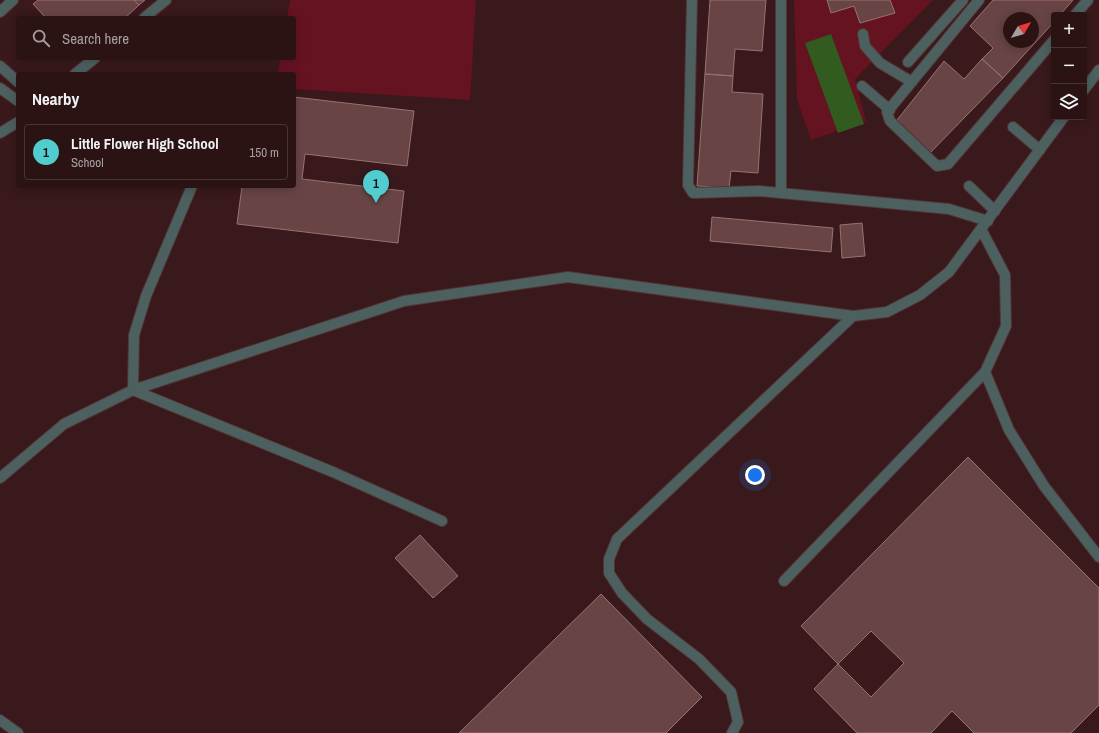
<!DOCTYPE html>
<meta charset="utf-8">
<style>
body{margin:0;font-family:"Archivo Narrow",sans-serif;background:#331c1d;color:#f1f3f6}
.controls{position:absolute;right:12px;top:12px;display:grid;overflow:hidden;border-radius:4px;box-shadow:0 2px 10px #0003}
.controls button{width:36px;height:36px;display:grid;place-items:center;padding:0;border:0;border-bottom:1px solid #473234;background:#2b1314;color:#f1f3f6;font:20px sans-serif}
.compass{position:absolute;left:1003px;top:12px;width:36px;height:36px;border-radius:50%;background:#2b1314;box-shadow:0 2px 10px #0003;rotate:52deg}
.you{position:absolute;left:755px;top:475px;width:14px;height:14px;margin:-10px;border:3px solid #fff;border-radius:50%;background:#1a73e8;box-shadow:0 0 0 6px #1a73e833}
.badge{display:grid;place-items:center;width:26px;height:26px;border-radius:50%;background:#52cdcf;color:#111;font-size:13px;font-weight:700}
.pin{position:absolute;translate:-50% -33px;filter:drop-shadow(0 1px 2px #0008)}
.pin::after{content:'';position:absolute;top:21px;width:14px;height:12px;background:inherit;clip-path:polygon(0 0,100% 0,50% 100%)}
.list{margin:0;padding:0;list-style:none}
h2{display:flex;justify-content:space-between;align-items:center;height:52px;margin:0;padding:0 16px;font-size:17px}
h2 small{font-size:13px;font-weight:400;color:#a69ea0}
.list li{display:grid;grid-template-columns:26px 1fr auto;gap:12px;align-items:center;box-sizing:border-box;height:56px;margin:0 8px 8px;padding:0 8px;border:1px solid #473234;border-radius:4px}
.list b{display:block;font-size:15px;white-space:nowrap}
.list p{margin:0;font-size:13px;white-space:nowrap;color:#a69ea0}
.list em{font-size:13px;font-style:normal;color:#a69ea0}
.icon{flex:none;width:22px;height:22px;fill:none;stroke:currentColor;stroke-width:2;stroke-linecap:round;stroke-linejoin:round}
.map{position:relative;flex:none;width:1099px;height:733px;overflow:hidden}
.search{position:absolute;background:#2b1314;box-shadow:0 2px 10px #0003;left:16px;top:16px;width:280px;height:44px;display:flex;align-items:center;gap:10px;box-sizing:border-box;padding:0 14px;border-radius:4px;color:#a69ea0;font-size:15px}
.panel{position:absolute;background:#2b1314;box-shadow:0 2px 10px #0003;left:16px;top:72px;width:280px;height:116px;border-radius:4px}
.map>svg:first-child{display:block}
.green{fill:#651321}
.water{fill:#325b1f}
.building{fill:#684445;stroke:#997273;fill-rule:evenodd}
.lines{fill:none;stroke-linecap:round;stroke-linejoin:round}
.minor-casing{stroke:#523435;stroke-width:12}
.minor{stroke:#4d6060;stroke-width:10}
</style>
<div class="map">
<svg width="1099" height="733" viewBox="0 0 1099 733">
<rect width="100%" height="100%" fill="#39191b"/>
<!-- green -->
<path class="green" d="M290 0H476L470 100 294 89V74H278L280 58H294V18H287Z
M794 0H933L855 79 866 121 811 140 797 99Z"/>
<!-- water -->
<path class="water" d="M831 34 864 124 838 133 805 43Z"/>
<!-- building -->
<path class="building" d="M38 0H134L139 5 125 18H46L33 4Z
M134 0H145L139 5Z
M710 0H766L762 51 735 49 733 76 705 74Z
M827 0H890L895 13 860 23 854 6 831 13Z
M993 0H1073L1060 15H1054V22L1003 78 982 59 993 48 970 26ZM1009 18H1033V42H1009Z
M982 59 1003 78 929 154 897 120 944 61 964 79Z
M705 74 733 76 732 92 763 94 758 173 731 171 729 188 697 186Z
M294 97 414 111 407 166 305 154 302 179 404 191 398 243 237 224 242 186H294Z
M712 217 833 228 831 252 710 241Z
M862 223 865 256 842 258 840 225Z
M968 457 1099 588V705L1071 733H974L952 711 931 733H857L814 689 838 664 801 626ZM871 631 904 663 871 697 838 664Z
M420 535 458 576 433 598 395 558Z
M601 594 702 697 666 733H459Z"/>
<g class="lines">
<defs>
<path id="minor" d="M692 0 688 185 693 193 759 191 949 209 988 221
M979 0 887 112 890 121 937 166 948 164 1054 40
M0 12 13 0
M1075 15 1088 0
M144 18 166 0
M863 34 865 46 880 63 912 82
M908 62 963 0
M0 66 18 82
M75 74 95 58
M862 86 890 110
M0 88 18 101
M1084 90 1099 70
M1013 127 1040 150
M0 133 18 122
M969 186 995 211
M781 193V0
M985 372 1009 430 1044 486 1099 557
M133 390 333 472 442 521
M133 390 134 335 146 296 192 186
M0 478 64 424 133 390 404 301 568 277 853 316 887 312 920 295 949 272 1064 117
M784 581 985 372 1006 326 1005 275 981 229
M0 720 18 733
M732 733 738 722 731 692 699 659 647 619 622 593 609 573V559L617 539 853 316"/>
</defs>
<!-- minor casing -->
<use href="#minor" class="minor-casing"/>
<!-- minor -->
<use href="#minor" class="minor"/>
</g>
</svg>
<div class="controls">
<button>+</button>
<button>−</button>
<button><svg class="icon" aria-label="layers" viewBox="0 0 24 24"><path d="M12 4l9 5-9 5-9-5zM3 14l9 5 9-5"/></svg></button>
</div>
<svg class="compass" viewBox="-18 -18 36 36"><path d="M0-13l5 13h-10z" fill="#e53935"/><path d="M0 13l5-13h-10z" fill="#a69ea0"/></svg>
<div class="you"></div>
<div class="pin badge" style="left:376px;top:203px">1</div>
<div class="search"><svg class="icon" aria-label="search" viewBox="0 0 24 24"><circle cx="10" cy="10" r="6"/><path d="M15 15l6 6"/></svg>Search here</div>
<section class="panel">
<h2>Nearby<small></small></h2>
<ul class="list">
<li><span class="badge">1</span><div><b>Little Flower High School</b><p>School</p></div><em>150 m</em></li>
</ul>
</section>
</div>
